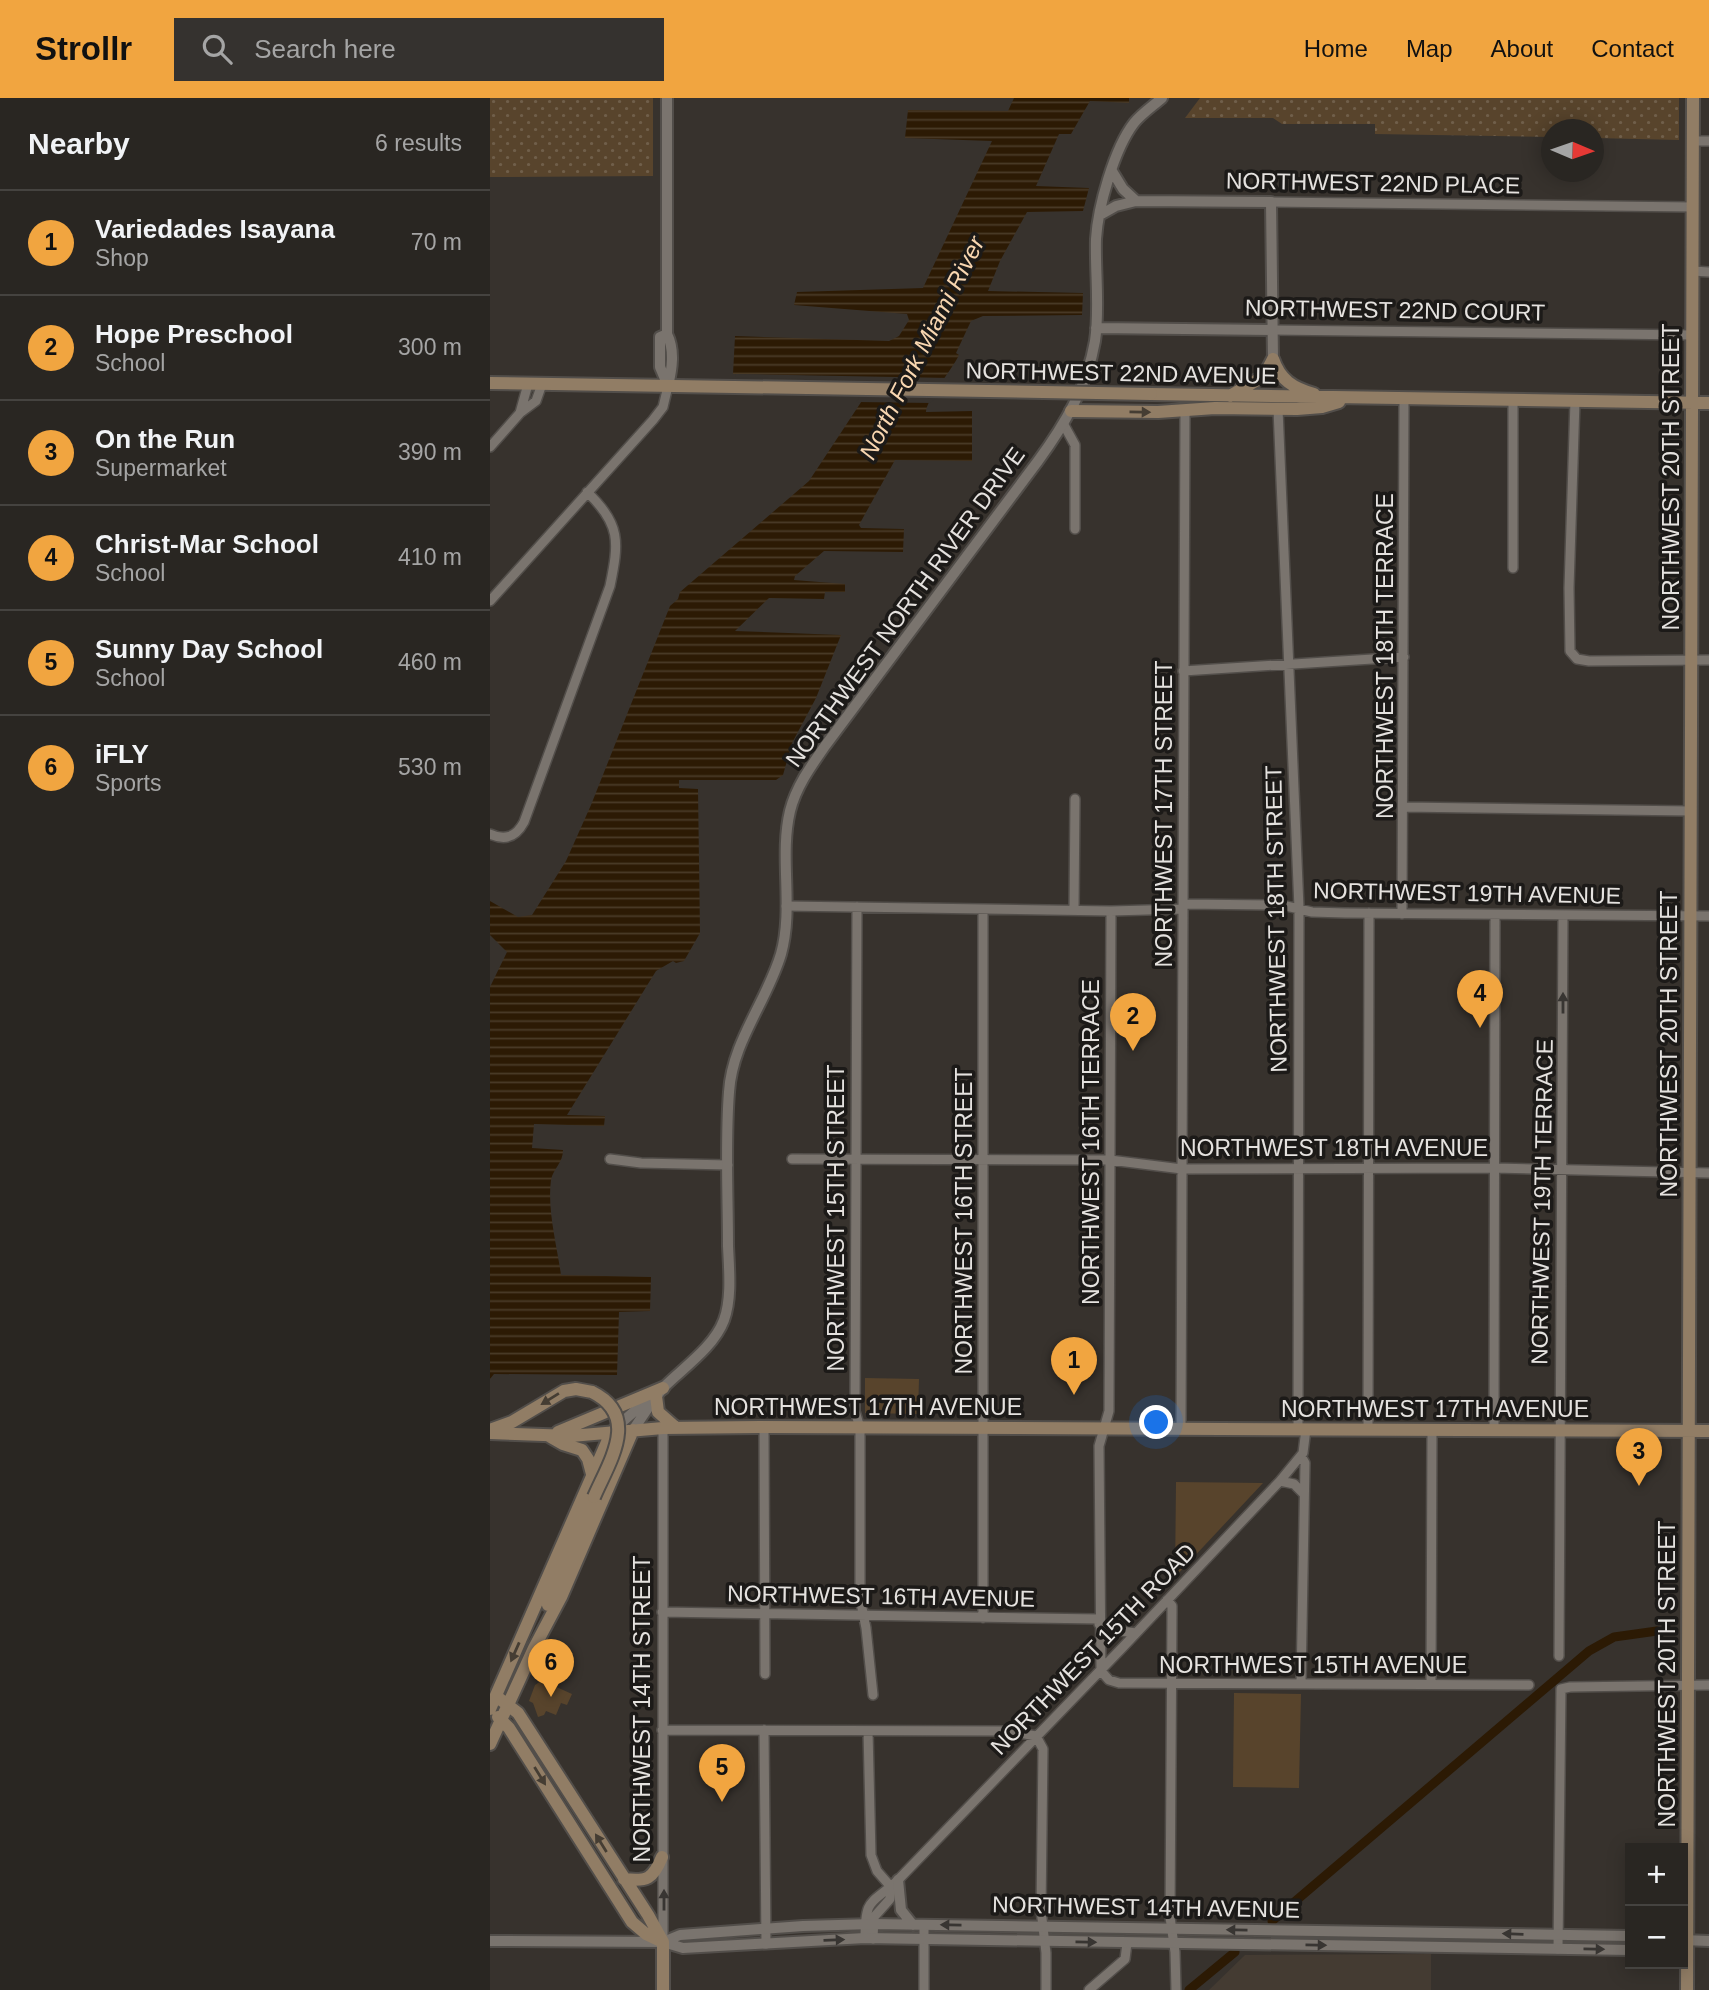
<!DOCTYPE html>
<meta charset="utf-8">
<style>
body{margin:0;font-family:Arial,sans-serif;background:#35322f;color:#f1f3f6}
.controls{position:absolute;right:21px;bottom:21px;display:grid;overflow:hidden;border-radius:0px;box-shadow:0 4px 18px #0003}
.controls button{width:63px;height:63px;display:grid;place-items:center;padding:0;border:0;border-bottom:2px solid #454340;background:#292622;color:#f1f3f6;font:35px sans-serif}
.compass{position:absolute;left:1051px;top:21px;width:63px;height:63px;border-radius:50%;background:#292622;box-shadow:0 4px 18px #0003;rotate:92deg}
.you{position:absolute;left:667px;top:1325px;width:24px;height:24px;margin:-18px;border:5px solid #fff;border-radius:50%;background:#1a73e8;box-shadow:0 0 0 10px #1a73e833}
.badge{display:grid;place-items:center;width:46px;height:46px;border-radius:50%;background:#f1a540;color:#111;font-size:23px;font-weight:700}
.pin{position:absolute;translate:-50% -58px;filter:drop-shadow(0 2px 4px #0008)}
.pin::after{content:'';position:absolute;top:37px;width:24px;height:21px;background:inherit;clip-path:polygon(0 0,100% 0,50% 100%)}
.list{margin:0;padding:0;list-style:none}
h2{display:flex;justify-content:space-between;align-items:center;height:91px;margin:0;padding:0 28px;font-size:30px}
h2 small{font-size:23px;font-weight:400;color:#a5a5a5}
.list li{display:grid;grid-template-columns:46px 1fr auto;gap:21px;align-items:center;box-sizing:border-box;height:105px;padding:0 28px;border-top:2px solid #454340}
.list b{display:block;font-size:26px;white-space:nowrap}
.list p{margin:0;font-size:23px;white-space:nowrap;color:#a5a5a5}
.list em{font-size:23px;font-style:normal;color:#a5a5a5}
.icon{flex:none;width:38px;height:38px;fill:none;stroke:currentColor;stroke-width:2;stroke-linecap:round;stroke-linejoin:round}
.map{position:relative;flex:none;width:1219px;height:1892px;overflow:hidden}
header{display:flex;align-items:center;gap:42px;box-sizing:border-box;height:98px;padding:0 35px;background:#f1a540;color:#111}
header strong{font-size:33px}
nav{display:flex;gap:38px;margin-inline-start:auto;font-size:24px}
.search{width:490px;height:63px;background:#35322f;display:flex;align-items:center;gap:18px;box-sizing:border-box;padding:0 24px;border-radius:0px;color:#a5a5a5;font-size:26px}
main{display:flex}
aside{flex:1;background:#292622}
.map>svg:first-child{display:block}
.built{fill:#443b32}
.grass{fill:#58442c}
.park{fill:url(#park-dots)}
.water{fill:url(#water-rules)}
.pier{fill:#37322d}
.lines{fill:none;stroke-linecap:round;stroke-linejoin:round}
.canal{stroke:#2c1a04;stroke-width:9}
.minor-casing{stroke:#524e4a;stroke-width:12}
.tertiary-casing{stroke:#524e4a;stroke-width:14}
.secondary-casing{stroke:#524e4a;stroke-width:16}
.minor{stroke:#7a746e;stroke-width:9}
.tertiary{stroke:#7a746e;stroke-width:10}
.secondary{stroke:#917d65;stroke-width:12}
.secondary-bridge-casing{stroke:#524e4a;stroke-width:16;stroke-linecap:butt}
.secondary-bridge{stroke:#917d65;stroke-width:12}
.oneway{fill:#453d33}
.oneway2{fill:#383532}
.labels{text-anchor:middle;stroke-width:7;stroke-linejoin:round;paint-order:stroke}
.street-label{font-size:23px;fill:#e5e2df;stroke:#1c1a18}
.water-label{font-size:24px;font-style:italic;fill:#f8d6b0;stroke:#1c1a18}
</style>
<header>
<strong>Strollr</strong>
<div class="search"><svg class="icon" aria-label="search" viewBox="0 0 24 24"><circle cx="10" cy="10" r="6"/><path d="M15 15l6 6"/></svg>Search here</div>
<nav><a>Home</a><a>Map</a><a>About</a><a>Contact</a></nav>
</header>
<main>
<aside>
<h2>Nearby<small>6 results</small></h2>
<ul class="list">
<li><span class="badge">1</span><div><b>Variedades Isayana</b><p>Shop</p></div><em>70 m</em></li>
<li><span class="badge">2</span><div><b>Hope Preschool</b><p>School</p></div><em>300 m</em></li>
<li><span class="badge">3</span><div><b>On the Run</b><p>Supermarket</p></div><em>390 m</em></li>
<li><span class="badge">4</span><div><b>Christ-Mar School</b><p>School</p></div><em>410 m</em></li>
<li><span class="badge">5</span><div><b>Sunny Day School</b><p>School</p></div><em>460 m</em></li>
<li><span class="badge">6</span><div><b>iFLY</b><p>Sports</p></div><em>530 m</em></li>
</ul>
</aside>
<div class="map">
<svg width="1219" height="1892" viewBox="0 0 1219 1892">
<defs>
<pattern id="park-dots" width="8" height="8" patternUnits="userSpaceOnUse" patternTransform="scale(1.75)"><rect width="8" height="8" fill="#58442c"/><path d="M2 2h.1M6 6h.1" fill="none" stroke="#705f4a" stroke-width="1.8" stroke-linecap="round"/></pattern>
<pattern id="water-rules" width="6" height="5" patternUnits="userSpaceOnUse" patternTransform="scale(1.75)"><rect width="6" height="5" fill="#2c1a04"/><path d="M0 2.5h6" fill="none" stroke="#4a3b28"/></pattern>
</defs>
<rect width="100%" height="100%" fill="#37322d"/>
<!-- built -->
<path class="built" d="M941 1856V1892H719L755 1857Z"/>
<!-- grass -->
<path class="grass" d="M375 1280 429 1281 428 1316 375 1315Z
M686 1384 773 1385 685 1479Z
M51 1583 62 1584V1587L82 1596 77 1607 71 1605 66 1617 56 1613 54 1617 48 1619 43 1605 39 1603 45 1587Z
M744 1595 811 1596 809 1690 743 1689Z"/>
<!-- park -->
<path class="park" d="M0 0H163V78L0 79Z
M710 0H1189V42L1104 40V32H1062L1061 39 885 36V26H792L783 20H695Z"/>
<!-- water -->
<path class="water" d="M524 0H639V5L600 3 581 36H569L546 88 599 90 593 113 537 114 510 163 498 193 593 195 592 217 493 218 481 223 466 255 469 257C462 272 436 302 436 314L482 313V363L405 362 369 427 371 430 414 431 413 454 334 453 305 478 304 482 355 486V494H335L334 501 279 500 245 533 351 537 326 600 302 645 293 677 286 682H189V690L208 691 210 835 194 863 186 865 183 863 166 873 77 1017 115 1018 114 1028 44 1026 42 1050 73 1052C73 1065 63 1071 61 1082 57 1112 67 1147 71 1177L161 1179 160 1213 129 1214 127 1277 4 1276 0 1281V889L17 854 0 837V803L28 819 42 817 76 763 101 707 180 508 188 501 190 494 319 383 387 280 243 276 245 238 399 243 409 238 419 222 417 216 304 207 307 194 433 190 502 43 415 40 418 12 518 13Z"/>
<!-- pier -->
<path class="pier" d="M246 276 461 280 441 305 366 304 381 283 245 279Z"/>
<g class="lines">
<!-- canal -->
<path class="canal" d="M782 1823 1099 1553 1124 1539 1167 1533
M699 1892 745 1854"/>
<defs>
<path id="minor" d="M1203 43H1219
M781 104 1203 109
M1203 173 1219 174
M782 232 1203 237
M1085 303 1079 490 1080 553 1087 561 1099 563 1219 562
M788 311 809 810 808 1331
M30 315 46 303 52 286
M574 327 585 347V431
M0 349 30 315 38 286
M1023 470V302
M0 503 163 322 173 309 178 288
M693 573 914 559
M914 709 1201 713
M0 736C15 743 26 739 34 724L120 488C129 444 131 426 97 394
M693 806 792 807 822 814 855 815 1219 818
M296 808 621 813 693 811
M367 809 365 1313 370 1330V1500L376 1530 383 1597
M493 811V1520
M584 812 585 701
M621 813 619 1313 609 1348 611 1573 619 1582 629 1585 1039 1587
M912 816 914 301
M120 1061 151 1065 238 1067
M302 1061 620 1062 692 1071 1004 1070 1219 1075
M274 1329 275 1576
M691 1331 695 312
M878 1332 879 815
M1004 1333 1005 817
M790 1383 804 1386 813 1395
M677 1502 682 1508V1514L680 1819 685 1854 686 1892
M172 1514 609 1521
M609 1526 623 1532 646 1535
M1069 1558 1073 818
M811 1586 815 1365 811 1358
M941 1586 942 1332
M172 1632 518 1633 546 1638 553 1651 551 1812 556 1855V1892
M274 1632 276 1846
M378 1633 381 1757 387 1773 401 1789
M434 1827V1892
M375 1840C375 1799 381 1807 408 1782L632 1550 790 1383 813 1355 816 1331
M383 1841 384 1819 400 1801 401 1789
M173 1842V1330
M1068 1851 1071 1591 1080 1589 1219 1587
M599 1892 635 1861 637 1845"/>
<path id="tertiary" d="M177 0V236C185 252 182 271 178 288
M622 73 633 91 646 103
M610 117 626 108 646 103 781 104 783 261
M606 230 782 232
M177 236 170 239V269L178 288
M124 1331 162 1298
M143 1332C153 1318 162 1302 174 1289 193 1270 224 1249 234 1222 242 1200 239 1171 238 1148 238 1097 235 1045 239 994 242 944 277 903 291 856 304 809 289 759 300 713 306 689 321 668 335 648L548 363C575 326 597 289 605 243 610 210 605 175 606 141 608 109 624 51 644 25 652 15 663 8 672 0
M408 1782 411 1812 423 1827
M1193 1842 1219 1843
M0 1843 173 1844 193 1850 375 1840 1140 1852
M173 1844 190 1837 313 1828 383 1826 1140 1838"/>
<path id="secondary" d="M783 261C790 282 803 290 824 296
M0 285 438 292
M661 296 1219 305
M740 298 774 278 783 261
M581 313 668 314 725 310 807 311 832 309 849 304
M166 1298 168 1314 185 1329
M0 1332 22 1324 74 1293 86 1291 102 1294
M68 1334 173 1290
M0 1335 81 1338 173 1330 270 1329 1219 1333
M59 1338 73 1346 92 1352 98 1361 102 1376
M58 1507 104 1399
M6 1598 28 1615 158 1817 173 1844V1892
M0 1611 121 1335
M8 1619 19 1630 142 1824 156 1836 173 1844
M0 1646 44 1550 71 1499 143 1332
M134 1781C157 1784 163 1781 172 1759
M1197 1892 1203 0"/>
</defs>
<!-- minor casing -->
<use href="#minor" class="minor-casing"/>
<!-- tertiary casing -->
<use href="#tertiary" class="tertiary-casing"/>
<!-- secondary casing -->
<use href="#secondary" class="secondary-casing"/>
<!-- minor -->
<use href="#minor" class="minor"/>
<!-- tertiary -->
<use href="#tertiary" class="tertiary"/>
<!-- secondary -->
<use href="#secondary" class="secondary"/>
<defs>
<path id="secondary-bridge" d="M438 292 661 296
M102 1294C151 1318 119 1364 104 1399"/>
</defs>
<!-- secondary-bridge casing -->
<use href="#secondary-bridge" class="secondary-bridge-casing"/>
<!-- secondary-bridge -->
<use href="#secondary-bridge" class="secondary-bridge"/>
</g>
<!-- one-way arrows -->
<defs><path id="oneway-solid" d="M-6-.8H1V-3.2L6.5 0L1 3.2V.8H-6Z" transform="scale(1.75)"/></defs>
<g class="oneway">
<use href="#oneway-solid" transform="translate(650 314) rotate(1)"/>
<use href="#oneway-solid" transform="translate(60 1301) rotate(148)"/>
<use href="#oneway-solid" transform="translate(25 1554) rotate(114)"/>
<use href="#oneway-solid" transform="translate(50 1678) rotate(58)"/>
<use href="#oneway-solid" transform="translate(111 1745) rotate(-122)"/>
</g>
<g class="oneway2">
<use href="#oneway-solid" transform="translate(1073 905) rotate(-90)"/>
<use href="#oneway-solid" transform="translate(174 1802) rotate(-90)"/>
<use href="#oneway-solid" transform="translate(461 1827) rotate(-179)"/>
<use href="#oneway-solid" transform="translate(747 1832) rotate(-179)"/>
<use href="#oneway-solid" transform="translate(1023 1836) rotate(-178)"/>
<use href="#oneway-solid" transform="translate(344 1842) rotate(-2)"/>
<use href="#oneway-solid" transform="translate(596 1844) rotate(1)"/>
<use href="#oneway-solid" transform="translate(826 1847) rotate(1)"/>
<use href="#oneway-solid" transform="translate(1104 1851) rotate(1)"/>
</g>
<g class="labels">
<!-- street labels -->
<g class="street-label">
<text transform="translate(883 85) rotate(1)" y="8">NORTHWEST 22ND PLACE</text>
<text transform="translate(905 212) rotate(1)" y="8">NORTHWEST 22ND COURT</text>
<text transform="translate(631 275) rotate(1)" y="8">NORTHWEST 22ND AVENUE</text>
<text transform="translate(1181 379) rotate(-90)" y="8">NORTHWEST 20TH STREET</text>
<text transform="translate(415 509) rotate(-54)" y="8">NORTHWEST NORTH RIVER DRIVE</text>
<text transform="translate(895 558) rotate(-90)" y="8">NORTHWEST 18TH TERRACE</text>
<text transform="translate(674 716) rotate(-90)" y="8">NORTHWEST 17TH STREET</text>
<text transform="translate(977 795) rotate(1)" y="8">NORTHWEST 19TH AVENUE</text>
<text transform="translate(786 821) rotate(-91)" y="8">NORTHWEST 18TH STREET</text>
<text transform="translate(1179 946) rotate(-90)" y="8">NORTHWEST 20TH STREET</text>
<text transform="translate(601 1044) rotate(-90)" y="8">NORTHWEST 16TH TERRACE</text>
<text x="844" y="1058">NORTHWEST 18TH AVENUE</text>
<text transform="translate(1052 1104) rotate(-89)" y="8">NORTHWEST 19TH TERRACE</text>
<text transform="translate(346 1120) rotate(-90)" y="8">NORTHWEST 15TH STREET</text>
<text transform="translate(474 1123) rotate(-90)" y="8">NORTHWEST 16TH STREET</text>
<text x="378" y="1317">NORTHWEST 17TH AVENUE</text>
<text x="945" y="1319">NORTHWEST 17TH AVENUE</text>
<text transform="translate(391 1498) rotate(1)" y="8">NORTHWEST 16TH AVENUE</text>
<text transform="translate(603 1551) rotate(-46)" y="8">NORTHWEST 15TH ROAD</text>
<text x="823" y="1575">NORTHWEST 15TH AVENUE</text>
<text transform="translate(1177 1576) rotate(-90)" y="8">NORTHWEST 20TH STREET</text>
<text transform="translate(152 1611) rotate(-90)" y="8">NORTHWEST 14TH STREET</text>
<text transform="translate(656 1809) rotate(1)" y="8">NORTHWEST 14TH AVENUE</text>
</g>
<!-- water labels -->
<g class="water-label">
<text transform="translate(432 250) rotate(-63)" y="8">North Fork Miami River</text>
</g>
</g>
</svg>
<div class="controls">
<button>+</button>
<button>−</button>
</div>
<svg class="compass" viewBox="-18 -18 36 36"><path d="M0-13l5 13h-10z" fill="#e53935"/><path d="M0 13l5-13h-10z" fill="#a5a5a5"/></svg>
<div class="you"></div>
<div class="pin badge" style="left:584px;top:1297px">1</div>
<div class="pin badge" style="left:643px;top:953px">2</div>
<div class="pin badge" style="left:1149px;top:1388px">3</div>
<div class="pin badge" style="left:990px;top:930px">4</div>
<div class="pin badge" style="left:232px;top:1704px">5</div>
<div class="pin badge" style="left:61px;top:1599px">6</div>
</div>
</main>
